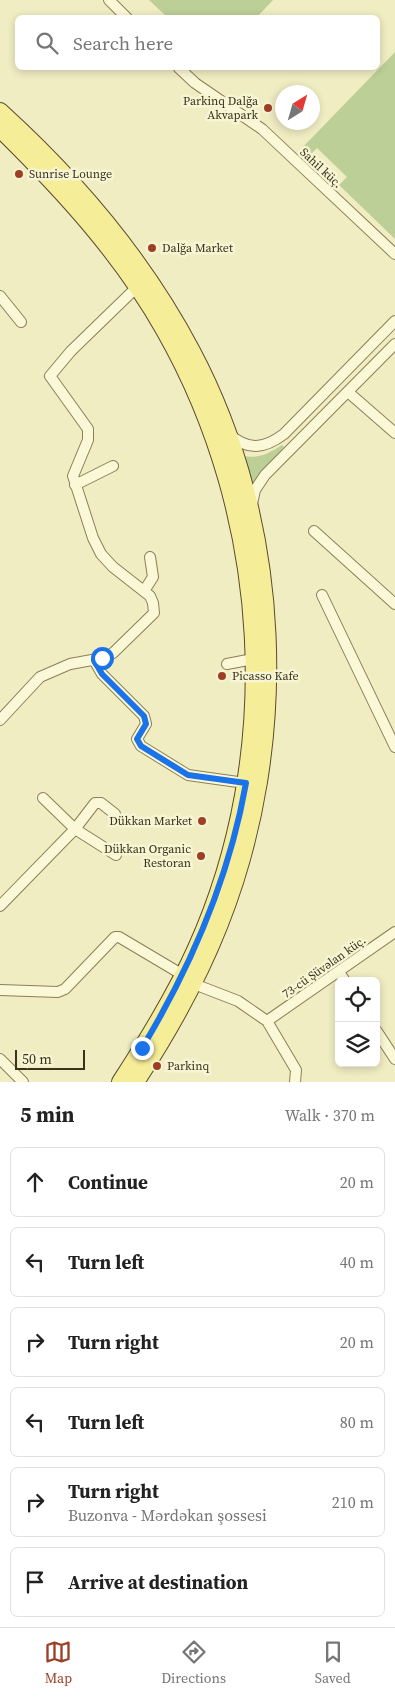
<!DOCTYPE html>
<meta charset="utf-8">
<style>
body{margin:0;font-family:"Source Serif 4",serif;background:#f6f6f6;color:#222}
.controls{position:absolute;right:15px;bottom:15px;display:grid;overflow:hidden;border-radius:8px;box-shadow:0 2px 8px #0003}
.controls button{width:45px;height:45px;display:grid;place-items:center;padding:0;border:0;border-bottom:1px solid #e0e0e0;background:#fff;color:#222;font:25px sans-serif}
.compass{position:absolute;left:275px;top:85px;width:45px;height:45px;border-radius:50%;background:#fff;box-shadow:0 2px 8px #0003;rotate:37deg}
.scale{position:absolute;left:15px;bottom:12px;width:70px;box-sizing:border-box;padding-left:5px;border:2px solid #3b321d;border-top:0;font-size:14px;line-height:18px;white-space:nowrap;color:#3b321d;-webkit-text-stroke:4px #f7f5d3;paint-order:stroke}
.stop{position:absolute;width:15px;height:15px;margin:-11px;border:4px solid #1a73e8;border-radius:50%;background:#fff}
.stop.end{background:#1a73e8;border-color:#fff;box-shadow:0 1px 5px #0008}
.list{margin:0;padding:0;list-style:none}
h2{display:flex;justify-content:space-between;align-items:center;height:65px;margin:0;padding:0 20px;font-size:21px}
h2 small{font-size:16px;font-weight:400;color:#767676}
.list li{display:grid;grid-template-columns:32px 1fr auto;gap:15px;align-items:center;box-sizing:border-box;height:70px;margin:0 10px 10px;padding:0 10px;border:1px solid #e0e0e0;border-radius:8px}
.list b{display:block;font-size:19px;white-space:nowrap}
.list p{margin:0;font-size:16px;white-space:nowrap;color:#767676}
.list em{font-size:16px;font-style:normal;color:#767676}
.icon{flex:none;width:28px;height:28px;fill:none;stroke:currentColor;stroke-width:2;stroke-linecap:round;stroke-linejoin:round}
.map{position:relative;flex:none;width:395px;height:1082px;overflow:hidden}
.search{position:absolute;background:#fff;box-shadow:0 2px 8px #0003;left:15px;right:15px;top:15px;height:55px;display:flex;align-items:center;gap:12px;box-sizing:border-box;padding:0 18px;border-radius:8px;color:#767676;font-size:19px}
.sheet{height:545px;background:#fff}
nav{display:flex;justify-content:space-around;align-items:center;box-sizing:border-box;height:70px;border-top:1px solid #e0e0e0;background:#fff;font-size:14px;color:#767676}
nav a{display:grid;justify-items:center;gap:2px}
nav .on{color:#9e3e25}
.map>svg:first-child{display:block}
.green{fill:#bccf96}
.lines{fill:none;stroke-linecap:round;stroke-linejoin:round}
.minor-casing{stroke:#8c7f58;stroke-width:12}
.primary-casing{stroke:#594b2d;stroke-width:18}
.minor{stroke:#fbf8d7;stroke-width:10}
.primary{stroke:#f6ed99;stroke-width:16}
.route{stroke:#1a73e8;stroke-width:6}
.poi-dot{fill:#9e3e25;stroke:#f7f5d3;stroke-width:2}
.labels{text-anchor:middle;stroke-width:5;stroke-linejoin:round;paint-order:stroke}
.poi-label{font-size:12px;fill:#3b321d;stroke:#f7f5d3;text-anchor:start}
.street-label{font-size:12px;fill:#3b321d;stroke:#f7f5d3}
</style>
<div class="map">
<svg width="395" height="1082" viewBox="0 0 395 1082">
<rect width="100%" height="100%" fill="#f0edc3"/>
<!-- green -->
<path class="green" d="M149 0H273L256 18 167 17Z
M395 52V239L339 185 347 177 317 148 309 156 301 149Z
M282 445 284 447 250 486 241 455C257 460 268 454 282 445Z"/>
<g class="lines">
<defs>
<path id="minor" d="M109 0 127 18
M179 68 195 83 262 129 395 254
M0 296 21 322
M348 392 395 433
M229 434C248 451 264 449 284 434L395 321
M75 485 113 466
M252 504 255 490 265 475 395 344
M314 531 395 604
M144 591 153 577 150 557
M322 595 395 747
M94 660 102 674 144 716 146 724 137 739 141 746 188 775 245 783
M227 664 253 659
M0 720 40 677 70 664 103 658 113 653 154 613 153 603 150 596 113 567 101 554 93 538 73 476 88 440V429L50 376 71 351 137 287
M43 798 75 829 116 855
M0 906 75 829 95 803H101L115 814
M339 972 345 981
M194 984 238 1001 267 1021 296 1070 295 1082
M0 990 58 992 65 989 115 937H119L183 975
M267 1021 395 932
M376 1030 395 1059
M0 1059 23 1082"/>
<path id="primary" d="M0 111C76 180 144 260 192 351 284 525 292 742 220 924 198 980 169 1032 136 1082
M0 129C62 190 121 254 164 330 270 516 284 753 196 948 175 995 148 1039 120 1082"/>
</defs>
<!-- minor casing -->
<use href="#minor" class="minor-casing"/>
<!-- primary casing -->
<use href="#primary" class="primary-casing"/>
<!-- minor -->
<use href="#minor" class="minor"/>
<!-- primary -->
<use href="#primary" class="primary"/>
</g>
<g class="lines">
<!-- route -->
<path class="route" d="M102 658 94 660 102 674 144 716 146 724 137 739 141 746 188 775 246 783C229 879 192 965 142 1048"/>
</g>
<!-- markers -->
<g class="poi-dot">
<circle cx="268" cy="108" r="5"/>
<circle cx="19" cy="174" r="5"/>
<circle cx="152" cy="248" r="5"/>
<circle cx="222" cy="676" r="5"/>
<circle cx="202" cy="821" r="5"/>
<circle cx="201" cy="856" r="5"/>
<circle cx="157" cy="1066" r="5"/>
</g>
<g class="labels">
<!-- poi labels -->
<g class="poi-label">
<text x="258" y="105" text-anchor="end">Parkinq Dalğa<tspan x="258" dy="14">Akvapark</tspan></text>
<text x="29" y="178">Sunrise Lounge</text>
<text x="162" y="252">Dalğa Market</text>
<text x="232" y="680">Picasso Kafe</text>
<text x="192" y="825" text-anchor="end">Dükkan Market</text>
<text x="191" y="853" text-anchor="end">Dükkan Organic<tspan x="191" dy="14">Restoran</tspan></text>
<text x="167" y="1070">Parkinq</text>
</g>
<!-- street labels -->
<g class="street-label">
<text transform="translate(321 168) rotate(43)" y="4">Sahil küç.</text>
<text transform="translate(324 967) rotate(-35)" y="4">73-cü Şüvəlan küç.</text>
</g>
</g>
</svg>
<div class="controls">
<button><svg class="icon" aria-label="locate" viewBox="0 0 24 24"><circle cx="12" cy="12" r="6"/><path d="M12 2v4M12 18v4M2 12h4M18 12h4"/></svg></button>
<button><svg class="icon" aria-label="layers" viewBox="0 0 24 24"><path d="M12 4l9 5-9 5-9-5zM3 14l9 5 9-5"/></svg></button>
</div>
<svg class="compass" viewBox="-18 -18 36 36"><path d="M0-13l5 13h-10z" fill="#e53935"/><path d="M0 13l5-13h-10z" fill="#767676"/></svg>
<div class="scale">50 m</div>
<div class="stop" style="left:102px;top:658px"></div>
<div class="stop end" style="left:142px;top:1048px"></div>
<div class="search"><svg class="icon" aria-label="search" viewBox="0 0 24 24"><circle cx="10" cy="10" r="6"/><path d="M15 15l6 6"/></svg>Search here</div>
</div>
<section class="sheet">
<h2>5 min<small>Walk · 370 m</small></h2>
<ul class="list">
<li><svg class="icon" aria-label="ahead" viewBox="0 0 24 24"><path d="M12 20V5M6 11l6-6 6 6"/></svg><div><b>Continue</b></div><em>20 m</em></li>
<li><svg class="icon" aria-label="left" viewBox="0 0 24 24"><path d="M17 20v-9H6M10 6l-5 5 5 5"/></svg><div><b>Turn left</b></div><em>40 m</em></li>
<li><svg class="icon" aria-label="right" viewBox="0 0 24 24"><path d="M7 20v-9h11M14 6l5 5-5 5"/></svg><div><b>Turn right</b></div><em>20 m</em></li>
<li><svg class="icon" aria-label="left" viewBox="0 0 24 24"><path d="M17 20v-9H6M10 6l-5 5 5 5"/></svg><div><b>Turn left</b></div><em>80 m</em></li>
<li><svg class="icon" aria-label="right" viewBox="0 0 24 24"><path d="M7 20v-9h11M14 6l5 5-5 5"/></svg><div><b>Turn right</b><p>Buzonva - Mərdəkan şossesi</p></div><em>210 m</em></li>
<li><svg class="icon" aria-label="arrive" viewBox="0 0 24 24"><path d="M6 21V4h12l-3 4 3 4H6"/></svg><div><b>Arrive at destination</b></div></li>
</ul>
</section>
<nav>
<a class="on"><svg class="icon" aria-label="map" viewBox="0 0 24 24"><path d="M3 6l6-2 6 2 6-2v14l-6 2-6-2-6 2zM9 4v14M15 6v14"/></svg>Map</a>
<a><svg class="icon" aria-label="directions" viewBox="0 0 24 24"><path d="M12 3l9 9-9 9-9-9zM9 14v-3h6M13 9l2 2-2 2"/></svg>Directions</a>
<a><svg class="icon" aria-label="saved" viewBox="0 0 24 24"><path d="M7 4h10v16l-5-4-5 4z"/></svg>Saved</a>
</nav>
